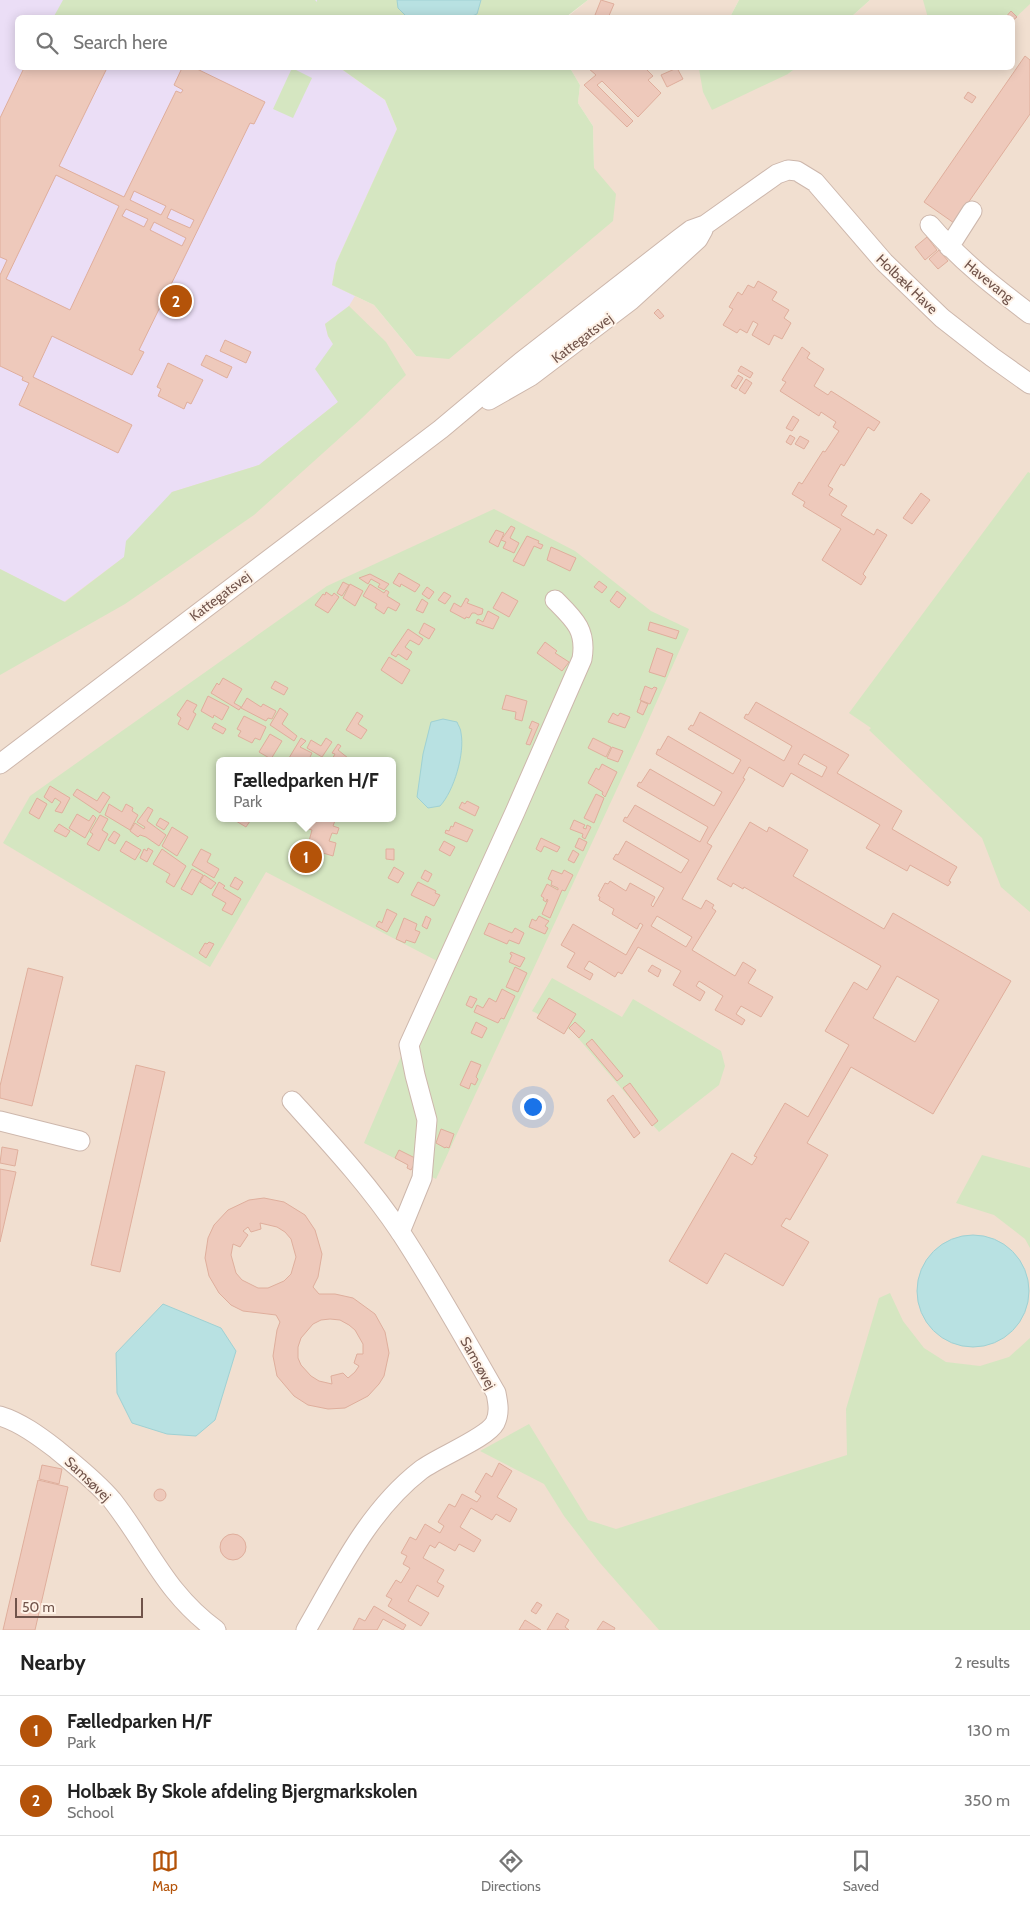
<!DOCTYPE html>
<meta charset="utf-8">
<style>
body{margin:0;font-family:Cabin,sans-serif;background:#f2f2f2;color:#222}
.scale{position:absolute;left:15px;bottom:12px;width:128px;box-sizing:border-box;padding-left:5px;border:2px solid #70534a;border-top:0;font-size:14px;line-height:18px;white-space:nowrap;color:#70534a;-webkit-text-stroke:4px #fef2e7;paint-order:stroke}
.you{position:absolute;left:532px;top:1106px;width:18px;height:18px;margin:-12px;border:4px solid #fff;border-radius:50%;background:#1a73e8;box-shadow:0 0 0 8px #1a73e833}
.badge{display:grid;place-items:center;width:32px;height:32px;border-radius:50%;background:#b45309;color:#fff;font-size:16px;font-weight:700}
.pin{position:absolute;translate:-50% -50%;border:2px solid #fff;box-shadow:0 1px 5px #0006}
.popup{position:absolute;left:216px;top:757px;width:180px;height:65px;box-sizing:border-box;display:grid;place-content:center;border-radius:8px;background:#fff;filter:drop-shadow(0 1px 4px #0005);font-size:16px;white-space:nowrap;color:#767676}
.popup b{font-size:19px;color:#222}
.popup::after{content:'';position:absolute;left:50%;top:100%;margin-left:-10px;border:10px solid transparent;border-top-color:#fff}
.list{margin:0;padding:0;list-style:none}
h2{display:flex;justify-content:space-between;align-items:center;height:65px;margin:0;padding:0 20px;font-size:21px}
h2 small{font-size:16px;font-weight:400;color:#767676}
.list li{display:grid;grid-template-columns:32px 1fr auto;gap:15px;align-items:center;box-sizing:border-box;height:70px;padding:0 20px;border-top:1px solid #e0e0e0}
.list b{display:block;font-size:19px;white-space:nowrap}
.list p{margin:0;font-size:16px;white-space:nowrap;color:#767676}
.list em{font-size:16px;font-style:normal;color:#767676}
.icon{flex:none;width:28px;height:28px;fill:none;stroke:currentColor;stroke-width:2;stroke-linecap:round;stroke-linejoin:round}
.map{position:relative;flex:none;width:1030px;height:1630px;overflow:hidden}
.search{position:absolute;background:#fff;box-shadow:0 2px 12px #0003;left:15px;right:15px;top:15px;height:55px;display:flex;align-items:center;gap:12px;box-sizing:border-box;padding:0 18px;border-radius:8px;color:#767676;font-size:19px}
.sheet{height:205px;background:#fff}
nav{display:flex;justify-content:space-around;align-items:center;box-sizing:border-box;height:70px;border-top:1px solid #e0e0e0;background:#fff;font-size:14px;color:#767676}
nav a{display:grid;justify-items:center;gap:2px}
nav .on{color:#b45309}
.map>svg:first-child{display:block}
.residential{fill:#f1dfd0;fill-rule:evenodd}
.education{fill:#ebdef6}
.green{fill:#d5e6c1;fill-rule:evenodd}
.water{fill:#b8e1e2;stroke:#9fd1d3}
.building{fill:#eec9bb;stroke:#dfae9c;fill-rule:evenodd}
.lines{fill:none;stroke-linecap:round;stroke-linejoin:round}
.minor-casing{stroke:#cdb7ac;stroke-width:21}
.minor{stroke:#fff;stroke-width:19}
.labels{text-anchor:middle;stroke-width:4;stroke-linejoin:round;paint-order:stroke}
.street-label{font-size:14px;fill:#70534a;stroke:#fef2e7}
</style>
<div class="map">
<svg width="1030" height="1630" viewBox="0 0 1030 1630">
<rect width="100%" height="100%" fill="#faeee1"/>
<!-- residential -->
<path class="residential" d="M0 0H317L18 18V68H340L397 129 336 263 332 285 374 305 416 356 615 194 594 169 593 126 578 103 580 85 570 68H700L699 70 788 74 796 68H1012V18L851 17 870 0H1030V1630H0ZM220 761H392V818H220Z
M588 0H739L730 17 566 18Z"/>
<!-- education -->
<path class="education" d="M0 0H317V17L18 18V68H340L385 100 397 129 336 263 332 285 355 296 349 306 325 324 328 336 333 344 338 402 259 465 172 492 124 557 64 602 0 569Z"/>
<!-- green -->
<path class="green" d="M63 0H315L317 2V0H397L399 8 407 17 53 18Z
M481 0H588L566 17 467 18 477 14Z
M739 0H870L851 17H730Z
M923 0H1030V4L1013 20 1012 18H928Z
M292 68 312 78 293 118 273 109Z
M340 68H570L580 85 578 103 593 126 594 168 616 194 613 221 449 359 416 356 374 305 332 285 336 263 397 129 385 100Z
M700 68H796L788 74 712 110 703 92 699 69Z
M349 306 386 342 406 375 362 418 254 515 125 604 0 675V569L65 602 124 557 126 541 172 492 259 465 338 402 315 369 333 344 328 336 325 324Z
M1028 472 1030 473V912L1001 887 982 838 869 730 871 728 849 713Z
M494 509 575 551 651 611 689 629 641 737 436 1179 364 1143 441 963 266 872 210 967 3 843 30 796 327 586ZM220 761H392V818H220Z
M552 978 622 1017 633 999 721 1051 725 1066 719 1085 659 1132 572 1031 532 1011Z
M982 1155 1030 1168V1248L1025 1239 994 1215 956 1203Z
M890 1293 903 1321 924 1348 946 1362 980 1366 1009 1357 1030 1338V1630H659L600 1563 564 1516 544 1484 480 1451 529 1424 588 1520 616 1529 847 1455 846 1409 879 1298Z"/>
<!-- water -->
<path class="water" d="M397 0H481L477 14 467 18 407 17 398 8Z
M443 719 457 722C458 725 461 729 461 733 465 753 454 791 440 806L428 808 417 797 423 754 431 722Z
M917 1291a56 56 0 1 1 112 0a56 56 0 1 1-112 0Z
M163 1304 221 1328 236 1351 215 1420 196 1436 167 1434 132 1423 117 1393 116 1353Z"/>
<!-- building -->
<path class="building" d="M601 0 614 4 608 18H598L595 15Z
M1011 11 1017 17 1012 21V18H1005Z
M1025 56 1030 60V114L954 223 924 202Z
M24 68H107L59 166 124 197 176 91 181 93 183 90 174 85 182 68H195L265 102 254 124 250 123 139 350 144 352 132 375 52 336 33 377 132 425 118 453 19 405 29 383 22 380 23 377 0 366V275L7 260 0 257V118ZM56 175 119 206 70 310 6 279ZM134 191 166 206 161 215 130 200ZM126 209 148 219 144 227 122 216ZM171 209 194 220 190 228 167 218ZM154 222 186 238 182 246 150 230Z
M588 68H645L653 76 648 80 661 93 638 117 602 81 597 85 633 121 627 127 584 85 596 75Z
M677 68 683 79 667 87 661 75Z
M968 92 976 97 972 103 964 98Z
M927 237 937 250 925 260 915 247Z
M939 250 948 261 938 269 929 259Z
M758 281 777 292 772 300 789 310 784 318 791 323 782 339 774 335 769 345 752 335 758 324 753 321 747 333 740 329 737 333 723 325 733 309 729 307 738 292 742 295 748 285 754 288Z
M658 309 664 316 660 319 654 313Z
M225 340 251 352 246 363 220 351Z
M802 347 810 353 807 358 824 369 814 386 828 395 831 391 880 422 874 431 868 427 844 466 841 464 828 486 833 489 829 495 847 506 841 515 874 535 877 529 887 535 863 574 866 577 861 585 822 560 841 529 803 506 805 502 792 494 799 482 802 484 823 451 825 452 839 431 833 427 836 422 821 412 819 416 780 391 786 382 782 380Z
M206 355 232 367 227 378 201 365Z
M168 363 203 380 191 404 187 402 184 409 158 396 161 389 157 387Z
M741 366 753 373 750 378 738 371Z
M738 375 743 378 736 389 731 386Z
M746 379 752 383 745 394 739 390Z
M793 416 799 420 792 431 786 428Z
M790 435 795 438 791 445 786 442Z
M800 436 809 441 804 449 795 444Z
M921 493 930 500 912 524 903 518Z
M511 526 515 528 510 538 519 543 514 553 503 548 506 542 501 540Z
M496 530 504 533 498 547 489 542Z
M527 536 539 541 538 543 543 545 541 549 534 546 524 566 513 561Z
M551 547 576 558 570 571 547 560Z
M399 573 420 585 415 592 401 584 400 587 393 583Z
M370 574 389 584 384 590 378 587 380 584 371 579 368 584 359 578Z
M599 581 607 587 602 593 594 587Z
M343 582 349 585 342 596 337 593Z
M350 584 363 591 355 606 343 598Z
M370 584 384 593 386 590 389 592 387 596 400 604 396 611 388 607 384 614 375 608 377 604 363 596Z
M427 587 434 592 429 599 422 594Z
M617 591 626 598 619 608 610 601Z
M326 592 332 596 334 593 339 597 328 613 315 605 323 594 325 595Z
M444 592 451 596 445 604 438 600Z
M502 592 518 601 509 617 493 608Z
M466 598 469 600 467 603 483 609 482 614 478 615 475 613H472L469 618 466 617 465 619 450 611 454 603 461 607Z
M422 599 428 603 423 613 416 610Z
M488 611 499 617 493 629 476 623 478 619 483 622Z
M650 622 679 631 676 639 648 630Z
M424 623 435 629 429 639 419 633Z
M408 629 423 639 419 645 410 640 405 647 412 652 407 660 398 654 396 657 391 654Z
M545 642 557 651 555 653 569 662 562 671 537 653Z
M657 648 673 654 665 677 649 672Z
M389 657 410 670 402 684 381 670Z
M223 678 242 689 234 703 241 707 239 710 211 693 217 683 219 685Z
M275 681 288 688 284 695 271 688Z
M645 686 652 689 654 687 657 688 650 704 640 700Z
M506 695 527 701 522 721 515 719 516 712 502 709Z
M208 696 229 707 222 720 214 715 213 718 201 711Z
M247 698 261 707 263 704 276 711 272 719 268 718 266 721 241 708Z
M187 700 197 705 193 712 196 714 188 730 178 724 181 718 177 715Z
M641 701 648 704 643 715 637 712Z
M756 702 849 755 837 773 902 811 892 829 957 867 949 881 951 882 948 886 910 865 907 871 866 848 880 825 791 773 783 787 749 767 743 778 745 779 707 843 712 846 682 899 701 909 706 900 714 905 712 908 716 911 692 950 735 976 743 962 756 970 748 983 773 997 761 1017 741 1006 736 1014 745 1020 742 1025 715 1010 723 996 699 981 696 986 705 992 700 1001 673 985 681 971 638 947 622 974 618 972 615 977 589 961 584 969 593 974 590 980 567 967 575 953 561 945 573 924 626 955 643 925 640 923 637 929 612 914 614 909 599 900 600 897 598 896 605 883 608 884 610 881 626 891 630 883 655 897 651 905 653 907 664 888 613 859 616 854 618 855 626 841 681 873 689 860 623 821 625 817 627 818 635 805 700 842 708 827 637 786 639 782 641 783 650 769 714 806 722 792 656 754 658 749 660 750 668 736 733 774 741 760 688 729 691 725 693 726 700 712 784 761 792 746 744 718 746 714 748 715ZM804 754 827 767 822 777 798 764ZM657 916 692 937 686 947 651 926Z
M280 708 288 714 282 724 297 736 294 741 270 725Z
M357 712 363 716 358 724 367 730 361 739 346 730Z
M613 713 618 716 620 713 630 717 625 728 608 722Z
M244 716 266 727 260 740 255 738 252 743 238 736 241 731 237 729Z
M532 721 539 724 530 745 526 744 532 729 529 728Z
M215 723 226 729 223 734 212 728Z
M270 734 282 741 271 759 259 752Z
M301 738 306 741 300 747 312 753 308 761H292L289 758Z
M326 738 332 742 322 757 307 748 311 740 321 746Z
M593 738 611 747 606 757 588 748Z
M338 744 341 746 338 750 348 758 347 761H331L335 754 332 753Z
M612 747 623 751 618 762 607 758Z
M602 764 617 772 605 797 602 794 603 792 588 783 596 768 599 770Z
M50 786 70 798 62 813 55 811 61 802 55 798 52 803 44 797Z
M77 789 97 801 103 792 110 797 100 813 73 795Z
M596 794 604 798 594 823 584 818Z
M37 798 47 804 39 819 29 813Z
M467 801 479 807 475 816 459 808 462 802 465 804Z
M109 804 122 812 126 804 133 808 132 811 138 815 130 830 105 815Z
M148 807 153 810 147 821 166 835 159 846 146 837 140 835 138 837 130 831 135 823 144 829 145 827 137 822Z
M77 814 89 821 93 815 96 818 85 838 69 828Z
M100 815 108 819 102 830 108 834 99 851 87 844 93 834 90 832Z
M160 818 169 823 164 830 156 825Z
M237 818H252L246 827 236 821Z
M315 818H336L333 826 339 828 337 834 332 833 329 841 336 843 333 856 323 853 319 867 303 863 312 830 306 828 308 822 314 823Z
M574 820 585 825 583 828 586 829 587 825 591 827 585 839 582 837 583 834 570 829Z
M455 822 473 830 467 842 445 833 446 830 449 831 451 826 453 827Z
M750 822 767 832 769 827 808 850 793 876 884 929 893 913 1011 981 933 1114 851 1067 807 1143 828 1155 790 1220 786 1218 781 1226 809 1242 783 1286 725 1253 707 1284 669 1261 732 1153 752 1165 757 1157 754 1156 785 1103 808 1117 849 1045 825 1031 854 982 867 990 881 966 744 887 743 889 733 883 731 887 717 879ZM897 976 939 1000 915 1042 873 1018Z
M59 824 70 831 66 837 54 831Z
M172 827 188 837 177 856 162 846Z
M114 831 120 835 115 844 108 840Z
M541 838 560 847 557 852 544 846 541 852 536 849Z
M579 838 587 842 583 851 575 847Z
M126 841 141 850 135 860 120 851Z
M444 841 455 847 450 856 439 850Z
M148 848 153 851 147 862 140 858 144 849 147 851Z
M162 849 186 866 174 887 166 882 170 874 153 864Z
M201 849 211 854 207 862 219 869 214 878 192 865Z
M386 849H394V860L386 859Z
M573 850 579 854 574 863 568 860Z
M394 867 404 873 398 883 388 878Z
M192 869 203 875 192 895 181 889Z
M425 870 432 874 428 882 421 878Z
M552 870 562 874 564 870 573 875 565 891 562 890 550 918 542 914 548 900 547 899 546 902 543 900 544 898 541 896 547 884 558 890V888L551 885 552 881 548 879Z
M204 875 216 883 211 889 200 882Z
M235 877 243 882 238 890 230 886Z
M219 882 225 886 223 888 241 899 232 915 222 910 226 903 212 895Z
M418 882 436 891 435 893 440 895 434 906 411 895Z
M387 909 397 914 387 932 376 926 379 921 382 923Z
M426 916 431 919 427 929 422 926Z
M539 916 549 921 545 926 548 928 545 934 529 927 532 919 536 921Z
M404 918 417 924 415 930 420 932 415 943 406 940 405 943 396 939Z
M489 923 512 933 515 928 524 933 519 944 509 940 507 944 484 934Z
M209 942 214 944 206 958 199 953 205 943 207 944Z
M511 952 525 958 520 967 509 962 512 955 510 954Z
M652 965 661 970 658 977 648 971Z
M515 967 527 973 518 992 506 987Z
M28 968 63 977 32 1106 0 1098V1086Z
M502 989 515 996 504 1019 501 1018 498 1023 474 1012 477 1005 483 1008 489 998 496 1002Z
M470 996 477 999 472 1008 466 1005Z
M549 998 576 1014 564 1034 537 1018Z
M476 1022 487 1028 482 1038 471 1033Z
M575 1022 585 1031 579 1038 569 1028Z
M592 1039 623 1076 617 1081 586 1044Z
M471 1061 481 1065 476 1077 478 1079 475 1085 471 1083 469 1089 460 1085Z
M136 1065 165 1072 120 1272 91 1265Z
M630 1083 658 1121 652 1126 623 1088Z
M613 1095 640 1133 634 1138 607 1100Z
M441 1129 454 1134 449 1148 446 1147 445 1148 436 1143Z
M2 1147 18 1150 15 1166 0 1163Z
M399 1150 417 1159 411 1170 407 1168 408 1165 395 1158Z
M0 1169 16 1172 0 1242Z
M264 1198 284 1202 305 1215 315 1230 322 1254 318 1277 313 1287 319 1294H335L353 1298 375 1314 385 1332 389 1353 384 1376 379 1384 368 1396 345 1408 328 1409 308 1405 294 1396 277 1376 273 1356 277 1330 280 1322 276 1315 243 1311 231 1305 219 1293 209 1276 205 1258 208 1238 214 1225 228 1210 249 1200ZM260 1223 277 1227 285 1232 291 1239 296 1257 291 1274 284 1281 268 1288H258L242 1280 236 1273 231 1255 233 1244 240 1247 248 1235 243 1231 248 1227 251 1232 261 1229ZM330 1319 340 1320 349 1325 355 1330 363 1344V1354H357L354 1363 359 1366 355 1372 348 1378 343 1373 331 1376 332 1384 319 1381 311 1376 301 1365 298 1358V1347L301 1338 313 1324 321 1320Z
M499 1463 512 1471 497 1497 517 1509 510 1522 496 1514 492 1520 471 1508 460 1527 481 1540 474 1552 459 1544 455 1551 439 1542 435 1548 430 1545 423 1558 444 1570 437 1582 444 1586 438 1597 417 1585 408 1601 429 1613 421 1626 388 1606 392 1599 386 1596 396 1580 401 1583 410 1568 403 1564 407 1556 401 1553 410 1537 416 1540 425 1524 440 1533 444 1526 438 1522 449 1504 455 1507 462 1494 477 1502 481 1496 475 1492 486 1473 492 1477Z
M42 1465 62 1469 59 1484 39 1479Z
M38 1480 68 1487 35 1630H3Z
M154 1495a6 6 0 1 1 12 0a6 6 0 1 1-12 0Z
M220 1547a13 13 0 1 1 26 0a13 13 0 1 1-26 0Z
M537 1602 542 1605 536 1614 531 1611Z
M374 1606 406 1625 403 1630 383 1619 377 1630H353L359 1618 365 1621Z
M557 1613 569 1620 565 1627 569 1630H547Z
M525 1620 541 1630H519Z
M603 1621 615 1628 614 1630H597Z"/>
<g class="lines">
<defs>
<path id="minor" d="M930 225C961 261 992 285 1030 314
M949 247 972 211
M489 400 531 376 630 301 698 239 703 230
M0 764 441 429 521 362 679 239 691 230 705 225 777 174 788 170 797 171 815 182 884 262 942 318 992 357 1030 384
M292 1101C330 1143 369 1185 401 1233 435 1285 465 1339 496 1393 498 1403 500 1413 495 1423 487 1438 438 1457 421 1470 368 1511 339 1573 306 1630
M0 1121 80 1141
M400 1232 422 1178 427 1120 415 1075 409 1045 515 812 582 659C587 630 574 619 555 600
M0 1416C20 1422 39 1436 56 1449 75 1465 96 1481 112 1500 149 1547 165 1593 216 1630"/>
</defs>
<!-- minor casing -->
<use href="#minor" class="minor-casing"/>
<!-- minor -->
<use href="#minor" class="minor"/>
</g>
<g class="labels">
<!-- street labels -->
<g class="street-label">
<text transform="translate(989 281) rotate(39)" y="5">Havevang</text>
<text transform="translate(907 284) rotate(44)" y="5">Holbæk Have</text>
<text transform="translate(582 338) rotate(-37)" y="5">Kattegatsvej</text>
<text transform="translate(220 596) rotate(-37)" y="5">Kattegatsvej</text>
<text transform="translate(478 1363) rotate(61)" y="5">Samsøvej</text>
<text transform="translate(88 1479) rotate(44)" y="5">Samsøvej</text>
</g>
</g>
</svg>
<div class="scale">50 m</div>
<div class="you"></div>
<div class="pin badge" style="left:306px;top:857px">1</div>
<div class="popup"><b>Fælledparken H/F</b>Park</div>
<div class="pin badge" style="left:176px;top:301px">2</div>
<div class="search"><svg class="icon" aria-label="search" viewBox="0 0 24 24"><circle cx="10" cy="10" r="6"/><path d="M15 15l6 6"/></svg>Search here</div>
</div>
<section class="sheet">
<h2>Nearby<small>2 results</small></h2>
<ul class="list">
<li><span class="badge">1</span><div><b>Fælledparken H/F</b><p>Park</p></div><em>130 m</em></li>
<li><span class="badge">2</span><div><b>Holbæk By Skole afdeling Bjergmarkskolen</b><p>School</p></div><em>350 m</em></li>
</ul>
</section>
<nav>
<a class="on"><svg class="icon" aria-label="map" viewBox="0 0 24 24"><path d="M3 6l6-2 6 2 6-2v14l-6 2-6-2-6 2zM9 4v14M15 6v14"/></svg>Map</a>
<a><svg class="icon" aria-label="directions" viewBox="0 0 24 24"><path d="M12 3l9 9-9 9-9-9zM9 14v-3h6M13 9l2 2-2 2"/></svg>Directions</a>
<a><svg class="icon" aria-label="saved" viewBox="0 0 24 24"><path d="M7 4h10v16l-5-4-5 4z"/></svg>Saved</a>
</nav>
